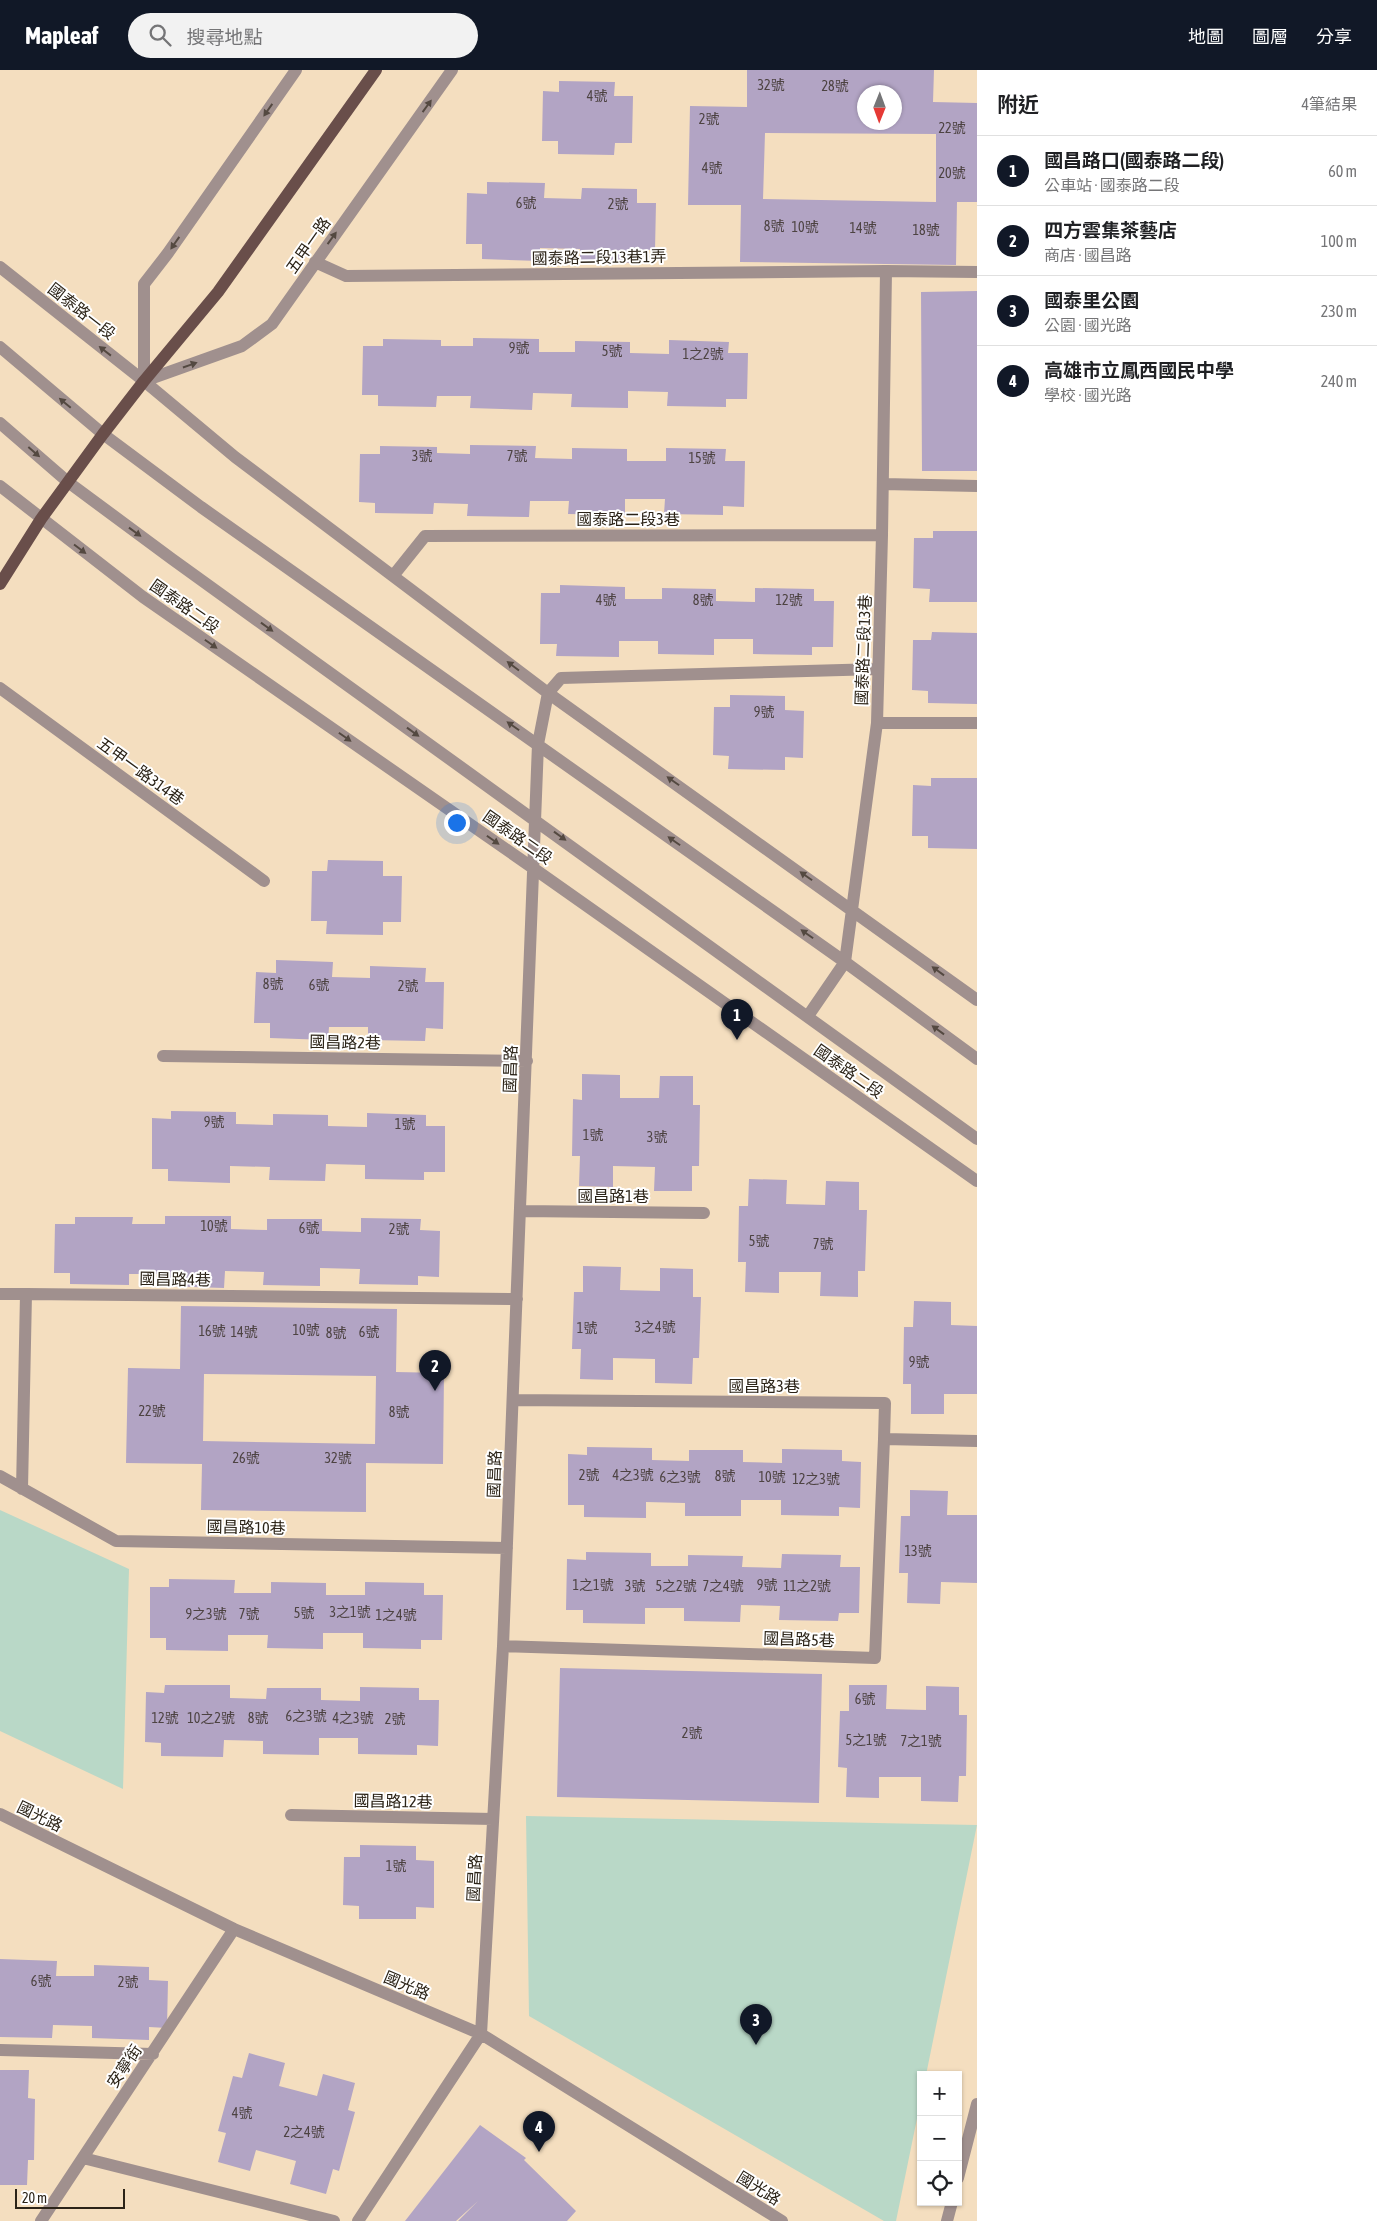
<!DOCTYPE html>
<html lang="zh-TW">
<meta charset="utf-8">
<style>
body{margin:0;font-family:"Asap Condensed","Noto Sans TC",sans-serif;background:#f2f2f2;color:#202124}
.controls{position:absolute;right:15px;bottom:15px;display:grid;overflow:hidden;border-radius:0px;box-shadow:0 1px 4px #0004}
.controls button{width:45px;height:45px;display:grid;place-items:center;padding:0;border:0;border-bottom:1px solid #e0e0e0;background:#fff;color:#202124;font:25px sans-serif}
.compass{position:absolute;left:857px;top:15px;width:45px;height:45px;border-radius:50%;background:#fff;box-shadow:0 1px 4px #0004;rotate:181deg}
.scale{position:absolute;left:15px;bottom:12px;width:110px;box-sizing:border-box;padding-left:5px;border:2px solid #2b2317;border-top:0;font-size:14px;line-height:18px;white-space:nowrap;color:#2b2317;-webkit-text-stroke:4px #fff;paint-order:stroke}
.you{position:absolute;left:456px;top:752px;width:18px;height:18px;margin:-12px;border:4px solid #fff;border-radius:50%;background:#1a73e8;box-shadow:0 0 0 8px #1a73e833}
.badge{display:grid;place-items:center;width:32px;height:32px;border-radius:50%;background:#111827;color:#fff;font-size:16px;font-weight:700}
.pin{position:absolute;translate:-50% -41px;filter:drop-shadow(0 1px 2px #0008)}
.pin::after{content:'';position:absolute;top:26px;width:18px;height:15px;background:inherit;clip-path:polygon(0 0,100% 0,50% 100%)}
.list{margin:0;padding:0;list-style:none}
h2{display:flex;justify-content:space-between;align-items:center;height:65px;margin:0;padding:0 20px;font-size:21px}
h2 small{font-size:16px;font-weight:400;color:#757577}
.list li{display:grid;grid-template-columns:32px 1fr auto;gap:15px;align-items:center;box-sizing:border-box;height:70px;padding:0 20px;border-top:1px solid #e0e0e0}
.list b{display:block;font-size:19px;white-space:nowrap}
.list p{margin:0;font-size:16px;white-space:nowrap;color:#757577}
.list em{font-size:16px;font-style:normal;color:#757577}
.icon{flex:none;width:28px;height:28px;fill:none;stroke:currentColor;stroke-width:2;stroke-linecap:round;stroke-linejoin:round}
.map{position:relative;flex:none;width:977px;height:2151px;overflow:hidden}
header{display:flex;align-items:center;gap:30px;box-sizing:border-box;height:70px;padding:0 25px;background:#111827;color:#fff}
header strong{font-size:24px}
nav{display:flex;gap:28px;margin-inline-start:auto;font-size:18px}
.search{width:350px;height:45px;background:#f2f2f2;display:flex;align-items:center;gap:12px;box-sizing:border-box;padding:0 18px;border-radius:28px;color:#757577;font-size:19px}
main{display:flex}
aside{flex:1;background:#fff}
.map>svg:first-child{display:block}
.green{fill:#b9d8c7}
.building{fill:#b2a4c4;fill-rule:evenodd}
.lines{fill:none;stroke-linecap:round;stroke-linejoin:round}
.minor{stroke:#a0908e;stroke-width:12}
.major{stroke:#694e4a;stroke-width:12}
.oneway{fill:#544941}
.labels{text-anchor:middle;stroke-width:4;stroke-linejoin:round;paint-order:stroke}
.number-label{font-size:14px;fill:#4d4342}
.street-label{font-size:16px;fill:#2b2317;stroke:#fff}
</style>
<header>
<strong>Mapleaf</strong>
<div class="search"><svg class="icon" aria-label="search" viewBox="0 0 24 24"><circle cx="10" cy="10" r="6"/><path d="M15 15l6 6"/></svg>搜尋地點</div>
<nav><a>地圖</a><a>圖層</a><a>分享</a></nav>
</header>
<main>
<div class="map">
<svg width="977" height="2151" viewBox="0 0 977 2151">
<rect width="100%" height="100%" fill="#f4debf"/>
<!-- green -->
<path class="green" d="M0 1440 129 1499 123 1719 0 1661Z
M526 1746 977 1755 926 2005H921V2029L896 2151H884L529 1946Z"/>
<!-- building -->
<path class="building" d="M747 0H934L933 32 977 33V132H957L956 195 740 192 741 135H688L690 36 747 37ZM864 22H894V52H864ZM765 63 936 64V132L763 129Z
M559 11 615 12 614 26H633L632 73H615L614 85 558 84V71H542L543 21 559 22Z
M487 112 545 113 544 128 581 129 582 118 637 119V133H656L655 180H637V193L580 191V179L540 178V191L482 189V174H466L467 123 487 124Z
M977 221V401H922L921 222Z
M473 268 539 269V282H575V271L630 272V283L669 284V270L729 272 728 283H748L747 329H726V337L667 336 668 322 628 321V338L571 337 572 324 533 323 532 340 470 338 471 326H437L436 337 378 336V325H362L363 276H383V269L441 270V276H473Z
M470 375 536 376 535 388 572 389V378L627 379V391H666V378L726 379 725 391H745L744 437 723 436V445L664 444 665 429H625V445L568 444 569 431H530L529 447 467 446 468 434 434 433 433 444 375 443V433L359 432 360 384H380V376L437 377V383L470 384Z
M933 461H977V532H929L930 519 913 518 914 468H933Z
M560 515 625 517V529H662V518L716 519V531L755 532V518L814 519V531H834L833 577H812V585L753 584V569H714V585L658 584V571H619V587L556 586 557 574H540L541 523H560Z
M932 562 977 563V634L928 633V621L912 620 913 570H931Z
M730 625 785 626V640L804 641 803 688 785 687V700L728 699 729 686 713 685 714 637H730Z
M931 708H977V779L928 778V766H912L913 715 931 716Z
M328 790 383 791V806H402L401 852H383V865L326 864 327 851H311L312 801H327Z
M276 890 333 892 332 907 370 908V896L426 898 425 912H444L443 959 426 958 425 971 368 970V957H329L328 970 270 968V953H254L256 902 276 903Z
M582 1004 620 1005V1028H659L660 1006H693V1035H700L699 1096H692V1121H654L655 1097 613 1096V1117L579 1116 580 1086H572L573 1029 582 1030Z
M171 1041 236 1042V1054L273 1055V1044L328 1045V1056L367 1057V1043L426 1045V1056H445V1102H424V1110L365 1109V1095L326 1094 325 1111 269 1110 270 1097 230 1096V1113L168 1111V1099H152V1048L171 1049Z
M749 1109 787 1110 786 1134 825 1135 826 1111 859 1112V1140H867L865 1201H858V1227L820 1226 821 1202H779V1223L745 1222 746 1192H738L739 1136H748Z
M165 1146H231V1159L267 1160V1149H322V1161L361 1162V1148L421 1149 420 1160 440 1161 439 1207 418 1206V1215L359 1214 360 1199 320 1198V1216L263 1215 264 1202 225 1201 224 1218 162 1216 163 1204H129V1215L70 1214V1203H54L55 1154H75V1147H133L132 1154H165Z
M583 1196 621 1197 620 1220 660 1221V1198L693 1199V1227H701L699 1288H693L692 1314 655 1313V1289L613 1288V1310L580 1309 581 1279H572L574 1222H583Z
M914 1231 951 1232V1255L977 1256V1324H944V1344H911V1314H903L904 1257H913Z
M181 1236 397 1239 396 1302 444 1303 443 1394 366 1393V1442L201 1440 202 1394 126 1393 128 1298 180 1299ZM204 1304 376 1306 375 1374 203 1371Z
M587 1377 652 1378V1390L689 1391V1380H743V1392L782 1393V1379L842 1380V1391L861 1392 860 1438 839 1437V1446L781 1445V1430H741V1446H685V1433L646 1432V1448L584 1447V1435H568V1384L587 1385Z
M910 1420 948 1421 947 1445H977V1513L941 1512 940 1534 907 1533 908 1503H899L901 1446H910Z
M586 1482 651 1483V1496H688V1485L743 1486 742 1497 781 1498 782 1484 841 1485 840 1497H860L859 1543H839L838 1551 779 1550 780 1536 741 1535 740 1552 684 1551V1538H645V1554L583 1553V1540H566L567 1489 586 1490Z
M169 1509 235 1510 234 1523H271V1512L326 1513V1525H365V1512L424 1513V1525H443L442 1570H421V1579L363 1578V1563H323V1579L267 1578 268 1565H228V1581L166 1580V1568H150V1517H169Z
M560 1598 822 1604 819 1733 557 1727Z
M165 1615H230V1628L266 1629 267 1618H321V1630L360 1631V1617L419 1618V1630H439L438 1676 417 1675V1685L358 1684V1668H319V1685L263 1684V1671L224 1670 223 1687 161 1686V1673L145 1672 146 1622 164 1623Z
M849 1615H887L886 1639 926 1640V1616L959 1617V1645H967L966 1706H959L958 1732 921 1731V1707H879V1728L846 1727 847 1698 838 1697 840 1641H849Z
M360 1775 416 1776V1790L434 1791V1838L416 1837V1849H359V1836L343 1835 344 1787H360Z
M0 1889 57 1891 56 1906H94V1895L149 1897V1910L168 1911 167 1958 149 1957V1970L92 1968V1956L53 1955 52 1968 0 1967Z
M249 1983 285 1993 279 2016 317 2026 323 2004 355 2013 348 2040 355 2042 339 2101 333 2099 326 2124 290 2114 296 2091 256 2080 250 2101 218 2092 226 2063 218 2061 233 2006 242 2008Z
M0 2000H29L28 2028 35 2029 34 2090H28L27 2115H0Z
M480 2055 526 2088 524 2090 576 2141 567 2151H458L478 2131 456 2151H405Z"/>
<g class="lines">
<!-- minor -->
<path class="minor" d="M315 192 346 206 886 201 977 202
M0 197 144 311 235 387 548 623 977 930
M0 277 103 364 201 437 845 892 977 989
M144 311 242 276 272 254 452 0
M144 311V214L168 183 296 0
M0 353 68 412 172 489 977 1069
M883 414 977 416
M0 416 143 527 533 798 977 1111
M393 506 425 466 882 465
M0 618 264 811
M877 653H977
M808 946 845 892 877 653 882 465 886 201
M163 986 527 991
M521 1141 704 1143
M0 1224H26
M513 1330 885 1333 884 1369 977 1371
M0 1406 116 1471 507 1478
M22 1419 26 1224 517 1229
M503 1576 875 1588 884 1369
M0 1744 234 1859 481 1964 782 2151
M291 1745 493 1749
M0 1980 153 1984
M83 2088 334 2151
M958 2108 977 2034
M41 2151 234 1859
M358 2151 481 1964 503 1576 538 674 548 623 561 608 878 599
M947 2151 952 2132"/>
<!-- major -->
<path class="major" d="M0 514 41 449 103 364 144 311 218 222 376 0"/>
</g>
<!-- one-way arrows -->
<defs><path id="oneway-solid" d="M-6-.8H1V-3.2L6.5 0L1 3.2V.8H-6Z" transform="scale(1.25)"/></defs>
<g class="oneway">
<use href="#oneway-solid" transform="translate(427 36) rotate(-54)"/>
<use href="#oneway-solid" transform="translate(268 40) rotate(125)"/>
<use href="#oneway-solid" transform="translate(332 168) rotate(-54)"/>
<use href="#oneway-solid" transform="translate(175 173) rotate(125)"/>
<use href="#oneway-solid" transform="translate(105 281) rotate(-142)"/>
<use href="#oneway-solid" transform="translate(190 295) rotate(-19)"/>
<use href="#oneway-solid" transform="translate(65 333) rotate(-140)"/>
<use href="#oneway-solid" transform="translate(34 382) rotate(41)"/>
<use href="#oneway-solid" transform="translate(135 462) rotate(36)"/>
<use href="#oneway-solid" transform="translate(80 479) rotate(37)"/>
<use href="#oneway-solid" transform="translate(267 557) rotate(36)"/>
<use href="#oneway-solid" transform="translate(211 574) rotate(35)"/>
<use href="#oneway-solid" transform="translate(513 596) rotate(-143)"/>
<use href="#oneway-solid" transform="translate(513 656) rotate(-145)"/>
<use href="#oneway-solid" transform="translate(413 662) rotate(36)"/>
<use href="#oneway-solid" transform="translate(345 667) rotate(35)"/>
<use href="#oneway-solid" transform="translate(673 711) rotate(-145)"/>
<use href="#oneway-solid" transform="translate(560 766) rotate(36)"/>
<use href="#oneway-solid" transform="translate(493 770) rotate(35)"/>
<use href="#oneway-solid" transform="translate(674 771) rotate(-145)"/>
<use href="#oneway-solid" transform="translate(806 806) rotate(-145)"/>
<use href="#oneway-solid" transform="translate(807 864) rotate(-145)"/>
<use href="#oneway-solid" transform="translate(938 901) rotate(-144)"/>
<use href="#oneway-solid" transform="translate(938 960) rotate(-144)"/>
</g>
<g class="labels">
<!-- number labels -->
<g class="number-label">
<text x="771" y="20">32號</text>
<text x="835" y="21">28號</text>
<text x="597" y="31">4號</text>
<text x="709" y="54">2號</text>
<text x="952" y="63">22號</text>
<text x="712" y="103">4號</text>
<text x="952" y="108">20號</text>
<text x="526" y="138">6號</text>
<text x="618" y="139">2號</text>
<text x="774" y="161">8號</text>
<text x="805" y="162">10號</text>
<text x="863" y="163">14號</text>
<text x="926" y="165">18號</text>
<text x="519" y="283">9號</text>
<text x="612" y="286">5號</text>
<text x="703" y="289">1之2號</text>
<text x="422" y="391">3號</text>
<text x="517" y="391">7號</text>
<text x="702" y="393">15號</text>
<text x="606" y="535">4號</text>
<text x="703" y="535">8號</text>
<text x="789" y="535">12號</text>
<text x="764" y="647">9號</text>
<text x="273" y="919">8號</text>
<text x="319" y="920">6號</text>
<text x="408" y="921">2號</text>
<text x="214" y="1057">9號</text>
<text x="405" y="1059">1號</text>
<text x="593" y="1070">1號</text>
<text x="657" y="1072">3號</text>
<text x="214" y="1161">10號</text>
<text x="309" y="1163">6號</text>
<text x="399" y="1164">2號</text>
<text x="759" y="1176">5號</text>
<text x="823" y="1179">7號</text>
<text x="655" y="1262">3之4號</text>
<text x="587" y="1263">1號</text>
<text x="306" y="1265">10號</text>
<text x="212" y="1266">16號</text>
<text x="244" y="1267">14號</text>
<text x="369" y="1267">6號</text>
<text x="336" y="1268">8號</text>
<text x="919" y="1297">9號</text>
<text x="152" y="1346">22號</text>
<text x="399" y="1347">8號</text>
<text x="246" y="1393">26號</text>
<text x="338" y="1393">32號</text>
<text x="589" y="1410">2號</text>
<text x="633" y="1410">4之3號</text>
<text x="725" y="1411">8號</text>
<text x="680" y="1412">6之3號</text>
<text x="772" y="1412">10號</text>
<text x="816" y="1414">12之3號</text>
<text x="918" y="1486">13號</text>
<text x="593" y="1520">1之1號</text>
<text x="767" y="1520">9號</text>
<text x="635" y="1521">3號</text>
<text x="676" y="1521">5之2號</text>
<text x="723" y="1521">7之4號</text>
<text x="807" y="1521">11之2號</text>
<text x="350" y="1547">3之1號</text>
<text x="304" y="1548">5號</text>
<text x="206" y="1549">9之3號</text>
<text x="249" y="1549">7號</text>
<text x="396" y="1550">1之4號</text>
<text x="865" y="1634">6號</text>
<text x="306" y="1651">6之3號</text>
<text x="165" y="1653">12號</text>
<text x="211" y="1653">10之2號</text>
<text x="258" y="1653">8號</text>
<text x="353" y="1653">4之3號</text>
<text x="395" y="1654">2號</text>
<text x="692" y="1668">2號</text>
<text x="866" y="1675">5之1號</text>
<text x="921" y="1676">7之1號</text>
<text x="396" y="1801">1號</text>
<text x="41" y="1916">6號</text>
<text x="128" y="1917">2號</text>
<text x="242" y="2048">4號</text>
<text x="304" y="2067">2之4號</text>
</g>
<!-- street labels -->
<g class="street-label">
<text transform="translate(308 175) rotate(-55)" y="6">五甲一路</text>
<text transform="translate(599 187) rotate(-1)" y="6">國泰路二段13巷1弄</text>
<text transform="translate(82 241) rotate(38)" y="6">國泰路一段</text>
<text x="628" y="455">國泰路二段3巷</text>
<text transform="translate(185 536) rotate(35)" y="6">國泰路二段</text>
<text transform="translate(863 580) rotate(-88)" y="6">國泰路二段13巷</text>
<text transform="translate(141 701) rotate(36)" y="6">五甲一路314巷</text>
<text transform="translate(518 767) rotate(35)" y="6">國泰路二段</text>
<text transform="translate(345 972) rotate(1)" y="6">國昌路2巷</text>
<text transform="translate(510 999) rotate(-88)" y="6">國昌路</text>
<text transform="translate(849 1001) rotate(35)" y="6">國泰路二段</text>
<text x="613" y="1132">國昌路1巷</text>
<text transform="translate(175 1209) rotate(1)" y="6">國昌路4巷</text>
<text x="764" y="1322">國昌路3巷</text>
<text transform="translate(494 1404) rotate(-88)" y="6">國昌路</text>
<text transform="translate(246 1457) rotate(1)" y="6">國昌路10巷</text>
<text transform="translate(799 1569) rotate(2)" y="6">國昌路5巷</text>
<text transform="translate(393 1731) rotate(1)" y="6">國昌路12巷</text>
<text transform="translate(40 1746) rotate(26)" y="6">國光路</text>
<text transform="translate(474 1808) rotate(-87)" y="6">國昌路</text>
<text transform="translate(407 1915) rotate(23)" y="6">國光路</text>
<text transform="translate(124 1996) rotate(-56)" y="6">安寧街</text>
<text transform="translate(759 2118) rotate(32)" y="6">國光路</text>
</g>
</g>
</svg>
<div class="controls">
<button>+</button>
<button>−</button>
<button><svg class="icon" aria-label="locate" viewBox="0 0 24 24"><circle cx="12" cy="12" r="6"/><path d="M12 2v4M12 18v4M2 12h4M18 12h4"/></svg></button>
</div>
<svg class="compass" viewBox="-18 -18 36 36"><path d="M0-13l5 13h-10z" fill="#e53935"/><path d="M0 13l5-13h-10z" fill="#757577"/></svg>
<div class="scale">20 m</div>
<div class="you"></div>
<div class="pin badge" style="left:737px;top:970px">1</div>
<div class="pin badge" style="left:435px;top:1321px">2</div>
<div class="pin badge" style="left:756px;top:1975px">3</div>
<div class="pin badge" style="left:539px;top:2082px">4</div>
</div>
<aside>
<h2>附近<small>4筆結果</small></h2>
<ul class="list">
<li><span class="badge">1</span><div><b>國昌路口(國泰路二段)</b><p>公車站 · 國泰路二段</p></div><em>60 m</em></li>
<li><span class="badge">2</span><div><b>四方雲集茶藝店</b><p>商店 · 國昌路</p></div><em>100 m</em></li>
<li><span class="badge">3</span><div><b>國泰里公園</b><p>公園 · 國光路</p></div><em>230 m</em></li>
<li><span class="badge">4</span><div><b>高雄市立鳳西國民中學</b><p>學校 · 國光路</p></div><em>240 m</em></li>
</ul>
</aside>
</main>
